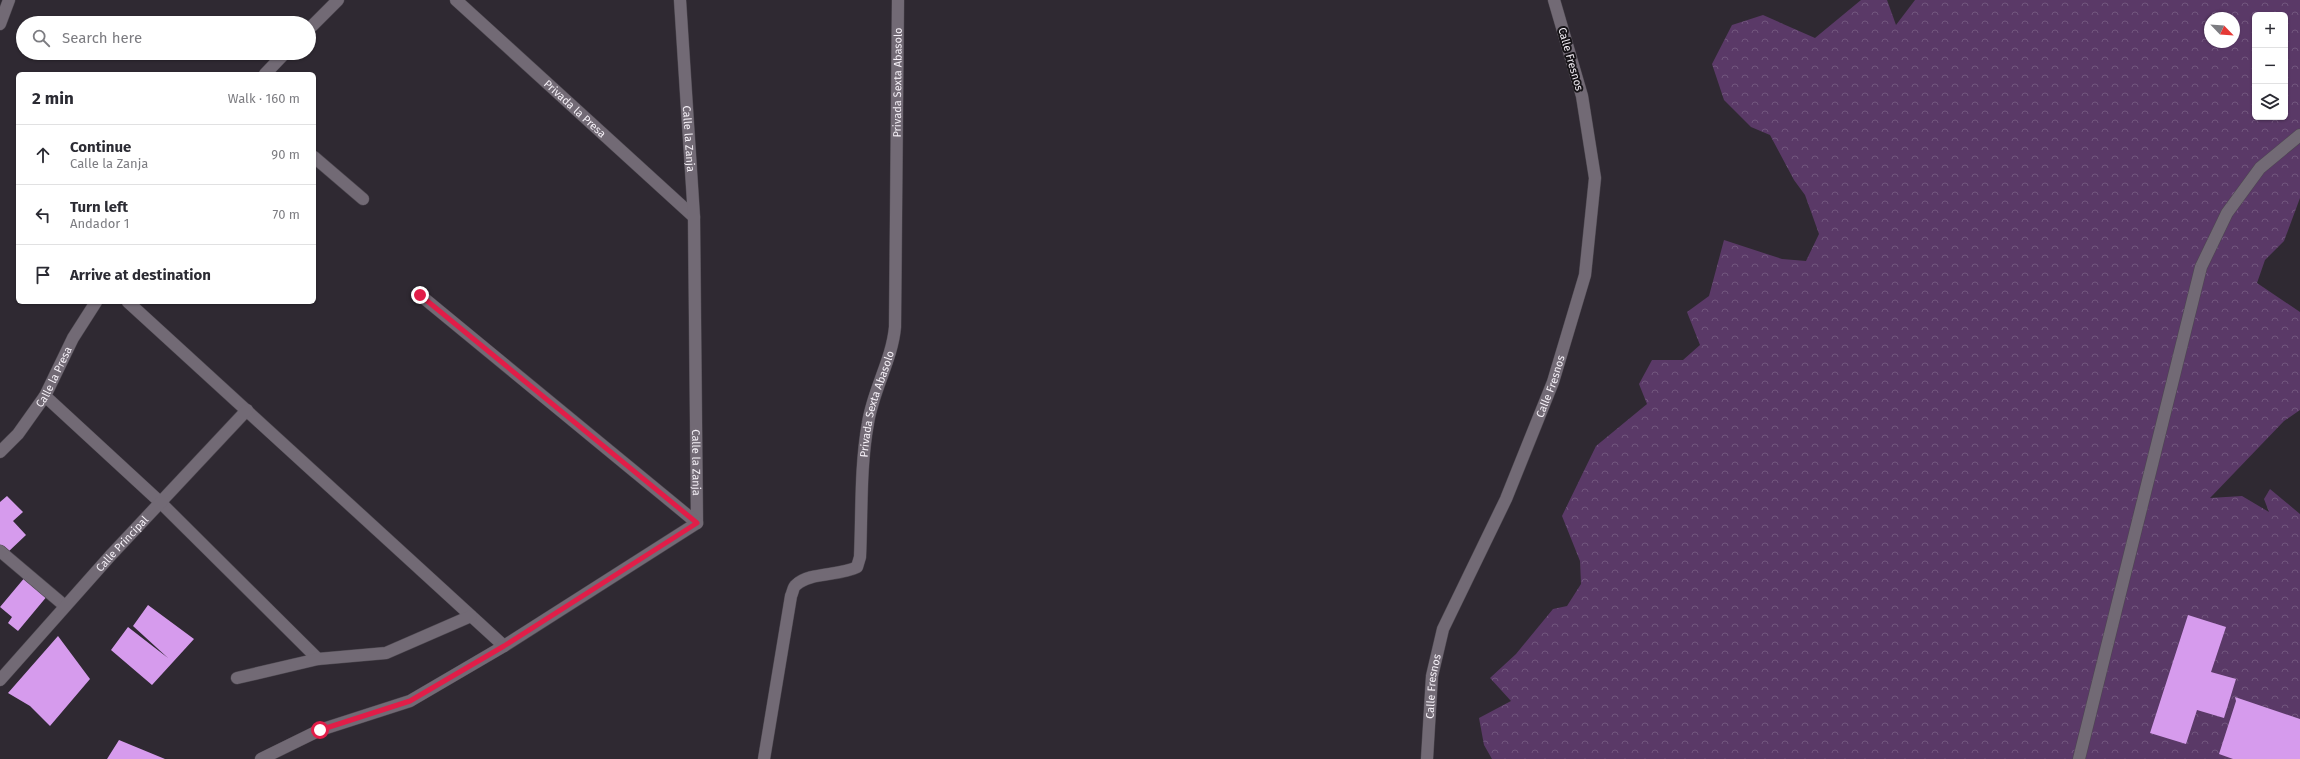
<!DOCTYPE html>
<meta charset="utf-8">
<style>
body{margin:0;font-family:"Fira Sans",sans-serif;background:#f2f2f3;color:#2b2b33}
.controls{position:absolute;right:12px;top:12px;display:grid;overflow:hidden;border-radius:6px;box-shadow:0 1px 3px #0004}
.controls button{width:36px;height:36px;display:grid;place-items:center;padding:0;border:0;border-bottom:1px solid #e1e1e2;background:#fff;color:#2b2b33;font:20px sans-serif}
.compass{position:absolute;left:2204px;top:12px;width:36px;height:36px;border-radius:50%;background:#fff;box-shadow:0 1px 3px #0004;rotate:115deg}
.stop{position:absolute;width:12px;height:12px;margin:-9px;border:3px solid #e11d48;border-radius:50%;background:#fff}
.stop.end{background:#e11d48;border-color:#fff;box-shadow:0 1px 4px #0008}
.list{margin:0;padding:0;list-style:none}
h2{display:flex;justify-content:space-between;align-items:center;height:52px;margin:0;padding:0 16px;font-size:17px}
h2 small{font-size:13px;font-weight:400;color:#7c7c81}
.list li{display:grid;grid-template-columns:26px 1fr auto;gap:12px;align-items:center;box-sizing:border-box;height:60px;padding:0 16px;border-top:1px solid #e1e1e2}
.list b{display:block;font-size:15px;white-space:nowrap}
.list p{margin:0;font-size:13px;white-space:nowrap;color:#7c7c81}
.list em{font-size:13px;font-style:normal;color:#7c7c81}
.icon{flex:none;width:22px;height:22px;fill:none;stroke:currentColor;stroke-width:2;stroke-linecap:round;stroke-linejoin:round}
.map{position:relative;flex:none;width:2300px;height:759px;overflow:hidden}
.search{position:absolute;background:#fff;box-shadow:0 1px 3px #0004;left:16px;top:16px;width:300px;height:44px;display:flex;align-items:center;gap:10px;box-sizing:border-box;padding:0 14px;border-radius:22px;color:#7c7c81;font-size:15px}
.panel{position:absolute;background:#fff;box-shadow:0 1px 3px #0004;left:16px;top:72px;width:300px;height:232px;border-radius:6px}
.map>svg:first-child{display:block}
.forest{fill:url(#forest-crowns);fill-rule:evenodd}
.building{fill:#d69bed}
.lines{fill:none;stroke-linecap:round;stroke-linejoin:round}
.minor-casing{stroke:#4c474f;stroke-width:13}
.minor{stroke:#726a75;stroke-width:12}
.route{stroke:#e11d48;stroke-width:5}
.labels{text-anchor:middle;stroke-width:4;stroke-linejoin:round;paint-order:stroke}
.street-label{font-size:11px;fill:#f5f0f7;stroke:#161317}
</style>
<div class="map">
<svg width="2300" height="759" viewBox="0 0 2300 759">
<defs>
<pattern id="forest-crowns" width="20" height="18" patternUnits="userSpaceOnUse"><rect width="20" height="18" fill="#5a3967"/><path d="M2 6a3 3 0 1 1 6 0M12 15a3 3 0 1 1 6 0" fill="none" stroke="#72567e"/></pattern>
</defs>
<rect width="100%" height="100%" fill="#2f2932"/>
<!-- forest -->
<path class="forest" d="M1861 0H1887L1896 25 1915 0H2300V198L2284 241 2265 260 2257 283 2300 312V410L2284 421 2210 498 2242 496 2269 512 2264 499 2270 489 2300 514V759H1492L1484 745 1479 718 1511 701 1490 678 1516 654 1553 609 1567 606 1581 584 1580 561 1562 516 1596 446 1647 404 1639 384 1652 360H1683L1700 345 1687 312 1709 296 1724 240 1782 259 1806 261 1819 234 1805 195 1794 180 1770 135 1751 127 1724 100 1712 64 1732 25 1763 15 1815 38ZM2255 15H2285V117H2255ZM2210 18H2234V42H2210Z"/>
<!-- building -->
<path class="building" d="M7 496 23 512 13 521 26 535 7 553 0 546V502Z
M26 576 48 595 18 631 8 623 12 617 0 607Z
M148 605 194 639 152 685 111 650 128 627 168 658 133 626Z
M2188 615 2226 627 2211 672 2236 679 2224 718 2197 710 2186 744 2150 733Z
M58 636 90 679 50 726 30 706 8 693Z
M2235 697 2300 719V759H2233L2219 754 2236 701Z
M119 740 165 759H107Z"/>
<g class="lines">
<defs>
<g id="minor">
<path id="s1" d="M456 0 694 217"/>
<path id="s2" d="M680 0 694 217 697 523"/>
<path d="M0 24 9 0"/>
<path d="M309 29 338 0"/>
<path d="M265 74 285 53"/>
<path d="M314 157 363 199"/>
<path d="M420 295 697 523"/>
<path d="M128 302 504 646"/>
<path d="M45 396 160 502 318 659"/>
<path id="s3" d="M0 452 18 434 45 396 73 338 96 302"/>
<path d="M0 551 65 606"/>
<path d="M237 678 318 659 386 653 471 616"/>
<path id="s4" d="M0 680 111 555 247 410"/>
<path d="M261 759 320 730 410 701 504 646 697 523"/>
<path id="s5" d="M764 759 791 596C793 592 793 587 796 585 809 572 840 576 857 567L860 557C862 513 860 467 868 423 873 390 892 360 895 327L898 0"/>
<path id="s6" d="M1427 759 1432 676 1443 629 1506 499 1553 382 1585 275 1595 178 1582 96 1554 0"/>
<path d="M2079 759 2201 267 2227 213 2260 168 2300 135"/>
</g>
</defs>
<!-- minor casing -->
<use href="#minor" class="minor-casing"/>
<!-- minor -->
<use href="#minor" class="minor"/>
</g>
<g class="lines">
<!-- route -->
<path class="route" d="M320 730 410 701 504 646 697 523 420 295"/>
</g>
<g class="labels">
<!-- street labels -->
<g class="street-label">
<text transform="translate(1571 59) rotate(74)" y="4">Calle Fresnos</text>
<text dy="4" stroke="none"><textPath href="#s5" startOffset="731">Privada Sexta Abasolo</textPath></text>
<text dy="4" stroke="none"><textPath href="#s1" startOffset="161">Privada la Presa</textPath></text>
<text dy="4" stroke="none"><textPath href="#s2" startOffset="139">Calle la Zanja</textPath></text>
<text dy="4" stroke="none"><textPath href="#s3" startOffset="93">Calle la Presa</textPath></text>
<text dy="4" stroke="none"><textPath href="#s6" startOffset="397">Calle Fresnos</textPath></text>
<text dy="4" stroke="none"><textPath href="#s5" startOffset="407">Privada Sexta Abasolo</textPath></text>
<text dy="4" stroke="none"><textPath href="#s2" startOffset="463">Calle la Zanja</textPath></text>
<text dy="4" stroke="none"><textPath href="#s4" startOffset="183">Calle Principal</textPath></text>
<text dy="4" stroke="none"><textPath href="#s6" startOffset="73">Calle Fresnos</textPath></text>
</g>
</g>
</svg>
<div class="controls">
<button>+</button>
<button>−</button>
<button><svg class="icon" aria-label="layers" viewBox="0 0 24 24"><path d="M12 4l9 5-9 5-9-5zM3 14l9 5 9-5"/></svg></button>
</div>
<svg class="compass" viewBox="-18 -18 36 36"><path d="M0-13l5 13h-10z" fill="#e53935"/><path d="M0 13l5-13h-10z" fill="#7c7c81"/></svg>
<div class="stop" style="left:320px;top:730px"></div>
<div class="stop end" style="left:420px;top:295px"></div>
<div class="search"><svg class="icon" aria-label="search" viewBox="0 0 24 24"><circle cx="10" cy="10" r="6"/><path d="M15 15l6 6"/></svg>Search here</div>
<section class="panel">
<h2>2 min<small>Walk · 160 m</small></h2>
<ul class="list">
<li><svg class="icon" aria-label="ahead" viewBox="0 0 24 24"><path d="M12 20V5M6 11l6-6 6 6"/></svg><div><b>Continue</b><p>Calle la Zanja</p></div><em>90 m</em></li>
<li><svg class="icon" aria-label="left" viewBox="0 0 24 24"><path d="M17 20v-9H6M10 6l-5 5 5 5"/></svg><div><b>Turn left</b><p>Andador 1</p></div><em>70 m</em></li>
<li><svg class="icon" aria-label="arrive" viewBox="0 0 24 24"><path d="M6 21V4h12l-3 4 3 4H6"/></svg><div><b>Arrive at destination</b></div></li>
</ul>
</section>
</div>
